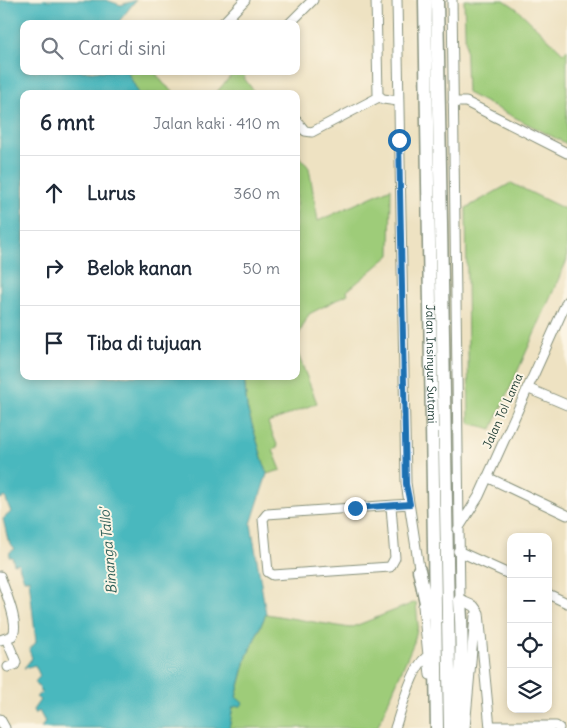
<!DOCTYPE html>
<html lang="id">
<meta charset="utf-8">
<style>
body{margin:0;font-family:Delius,sans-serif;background:#f6f6f7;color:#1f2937}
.controls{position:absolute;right:15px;bottom:15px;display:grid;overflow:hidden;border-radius:10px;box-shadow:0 2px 8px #0003}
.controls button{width:45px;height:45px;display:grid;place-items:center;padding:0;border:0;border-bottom:1px solid #e0e1e3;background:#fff;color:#1f2937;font:25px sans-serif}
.stop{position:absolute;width:15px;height:15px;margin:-11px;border:4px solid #1f6fb2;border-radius:50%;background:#fff}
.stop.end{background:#1f6fb2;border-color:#fff;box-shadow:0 1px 5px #0008}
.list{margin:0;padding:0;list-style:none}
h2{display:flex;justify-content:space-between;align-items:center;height:65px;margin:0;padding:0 20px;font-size:21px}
h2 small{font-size:16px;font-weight:400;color:#747a83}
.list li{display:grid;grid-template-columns:32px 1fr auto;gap:15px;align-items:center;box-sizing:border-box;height:75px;padding:0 20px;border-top:1px solid #e0e1e3}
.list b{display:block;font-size:19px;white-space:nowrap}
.list em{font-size:16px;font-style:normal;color:#747a83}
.icon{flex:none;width:28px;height:28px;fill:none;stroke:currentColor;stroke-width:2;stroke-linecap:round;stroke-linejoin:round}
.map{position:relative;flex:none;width:567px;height:728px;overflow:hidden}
.search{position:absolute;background:#fff;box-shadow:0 2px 8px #0003;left:20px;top:20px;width:280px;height:55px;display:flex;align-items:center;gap:12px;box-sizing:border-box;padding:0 18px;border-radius:10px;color:#747a83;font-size:19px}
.panel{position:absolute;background:#fff;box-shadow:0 2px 8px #0003;left:20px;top:90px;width:280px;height:290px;border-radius:10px}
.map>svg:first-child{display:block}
.green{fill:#9ecc79;stroke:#5e8456}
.water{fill:#48b8be;stroke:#347a79}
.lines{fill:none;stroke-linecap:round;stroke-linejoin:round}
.minor-casing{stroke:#86907b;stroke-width:11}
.highway-casing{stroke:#86907b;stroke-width:15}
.minor{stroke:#fff;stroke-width:9}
.highway{stroke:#fff;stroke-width:12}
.route{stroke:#1f6fb2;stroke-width:6}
.labels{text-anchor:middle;stroke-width:4;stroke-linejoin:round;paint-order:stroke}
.street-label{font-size:12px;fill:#1f3d34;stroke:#fcf5e5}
.water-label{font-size:14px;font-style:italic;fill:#295c56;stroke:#fcf5e5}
</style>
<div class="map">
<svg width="567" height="728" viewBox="0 0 567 728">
<rect width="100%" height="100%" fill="#fcf5e5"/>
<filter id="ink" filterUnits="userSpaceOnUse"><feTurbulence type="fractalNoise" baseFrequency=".02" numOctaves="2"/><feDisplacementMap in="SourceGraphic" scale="10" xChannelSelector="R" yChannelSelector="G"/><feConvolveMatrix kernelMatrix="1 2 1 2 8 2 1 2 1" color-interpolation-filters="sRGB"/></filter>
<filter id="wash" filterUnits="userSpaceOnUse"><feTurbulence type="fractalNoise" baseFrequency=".0096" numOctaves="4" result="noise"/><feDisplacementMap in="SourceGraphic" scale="20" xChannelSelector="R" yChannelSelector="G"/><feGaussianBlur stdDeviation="1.12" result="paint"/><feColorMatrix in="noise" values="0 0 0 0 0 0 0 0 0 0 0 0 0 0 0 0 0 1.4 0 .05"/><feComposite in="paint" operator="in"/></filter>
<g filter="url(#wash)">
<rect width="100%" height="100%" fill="#eee2c2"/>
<!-- green -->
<path class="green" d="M464 0H504L516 8 563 53 567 49V144L467 93Z
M127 71H154L164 84 176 94H139Z
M235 71H246L244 78 256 94H215Z
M296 151 309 168 318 221 391 188 390 255 347 291 348 294 309 314 296 340Z
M511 183 567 210V260L492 429 469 423 466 208Z
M296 349 317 403 268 423 278 447 273 450 281 470 267 474 247 408 244 376H296Z
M416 602 418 625 414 642 377 728H229L233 707 242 703 236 698 247 656 266 614 350 628Z"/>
<!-- water -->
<path class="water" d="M0 0H106L121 5 136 0 117 24H24V71H127L139 94H24V376H244L247 408 267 474 251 524 266 614 247 656 236 697 243 703 241 706 233 707 229 728H41L45 722 39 711 35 714 33 710 40 700 36 697 42 692 35 682 40 676 35 665 24 668 32 658 29 650 36 642 29 579 24 580 18 563 14 564 12 557H9L10 552 15 549 8 540 3 519 11 512 5 497 0 499Z"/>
</g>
<g filter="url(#ink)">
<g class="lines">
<defs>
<path id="minor" d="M376 0 378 95 383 99 398 101
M397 0 406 483 420 574
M452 0 460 600 474 606 479 613 490 728
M222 24 245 0
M289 24 313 0
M453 102H466L567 153
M296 120 305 131 312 132 379 97
M527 388 567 405
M487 477 567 515
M391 506 395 558 390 567 273 575 268 572 263 519 267 514 409 504
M458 529 479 496 567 301
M458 551 511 575
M0 576C4 589 21 626 12 636L0 640
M548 594 567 603
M423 606 430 675
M6 638 16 662 15 665 8 667
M0 719 5 728
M490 726H556L559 728
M395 728C401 711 414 658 432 654
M465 728 475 616"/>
<g id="highway">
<path id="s1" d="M425 0 437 728"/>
<path d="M437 0 450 728"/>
<path d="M419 570 428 612"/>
<path d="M456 728C462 685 463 643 460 600"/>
</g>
</defs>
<!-- minor casing -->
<use href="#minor" class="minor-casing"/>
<!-- highway casing -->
<use href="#highway" class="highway-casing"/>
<!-- minor -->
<use href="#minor" class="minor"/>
<!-- highway -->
<use href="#highway" class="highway"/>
</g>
</g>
<g class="lines" filter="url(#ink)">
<!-- route -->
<path class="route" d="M355 508 410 504 406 484 399 140"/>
</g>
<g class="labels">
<!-- street labels -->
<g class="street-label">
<text dy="4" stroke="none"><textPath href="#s1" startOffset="364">Jalan Insinyur Sutami</textPath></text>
<text transform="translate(503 411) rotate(-66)" y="4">Jalan Tol Lama</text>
</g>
<!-- water labels -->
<g class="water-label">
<text transform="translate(108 551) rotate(-95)" y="5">Binanga Tallo'</text>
</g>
</g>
</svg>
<div class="controls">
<button>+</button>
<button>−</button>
<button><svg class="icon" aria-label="locate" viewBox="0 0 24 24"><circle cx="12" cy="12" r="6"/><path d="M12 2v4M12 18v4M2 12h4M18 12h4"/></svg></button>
<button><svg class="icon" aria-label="layers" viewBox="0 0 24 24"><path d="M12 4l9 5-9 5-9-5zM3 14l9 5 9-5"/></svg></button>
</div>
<div class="stop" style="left:399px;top:140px"></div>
<div class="stop end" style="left:355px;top:508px"></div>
<div class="search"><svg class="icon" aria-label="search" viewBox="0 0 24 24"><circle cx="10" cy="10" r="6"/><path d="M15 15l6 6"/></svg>Cari di sini</div>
<section class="panel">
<h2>6 mnt<small>Jalan kaki · 410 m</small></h2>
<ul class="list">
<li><svg class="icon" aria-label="ahead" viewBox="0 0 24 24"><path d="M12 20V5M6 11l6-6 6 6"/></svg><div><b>Lurus</b></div><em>360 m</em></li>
<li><svg class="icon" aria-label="right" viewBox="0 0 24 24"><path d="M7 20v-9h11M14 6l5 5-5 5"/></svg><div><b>Belok kanan</b></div><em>50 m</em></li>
<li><svg class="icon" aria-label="arrive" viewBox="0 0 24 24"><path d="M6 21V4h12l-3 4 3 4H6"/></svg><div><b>Tiba di tujuan</b></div></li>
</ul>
</section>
</div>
